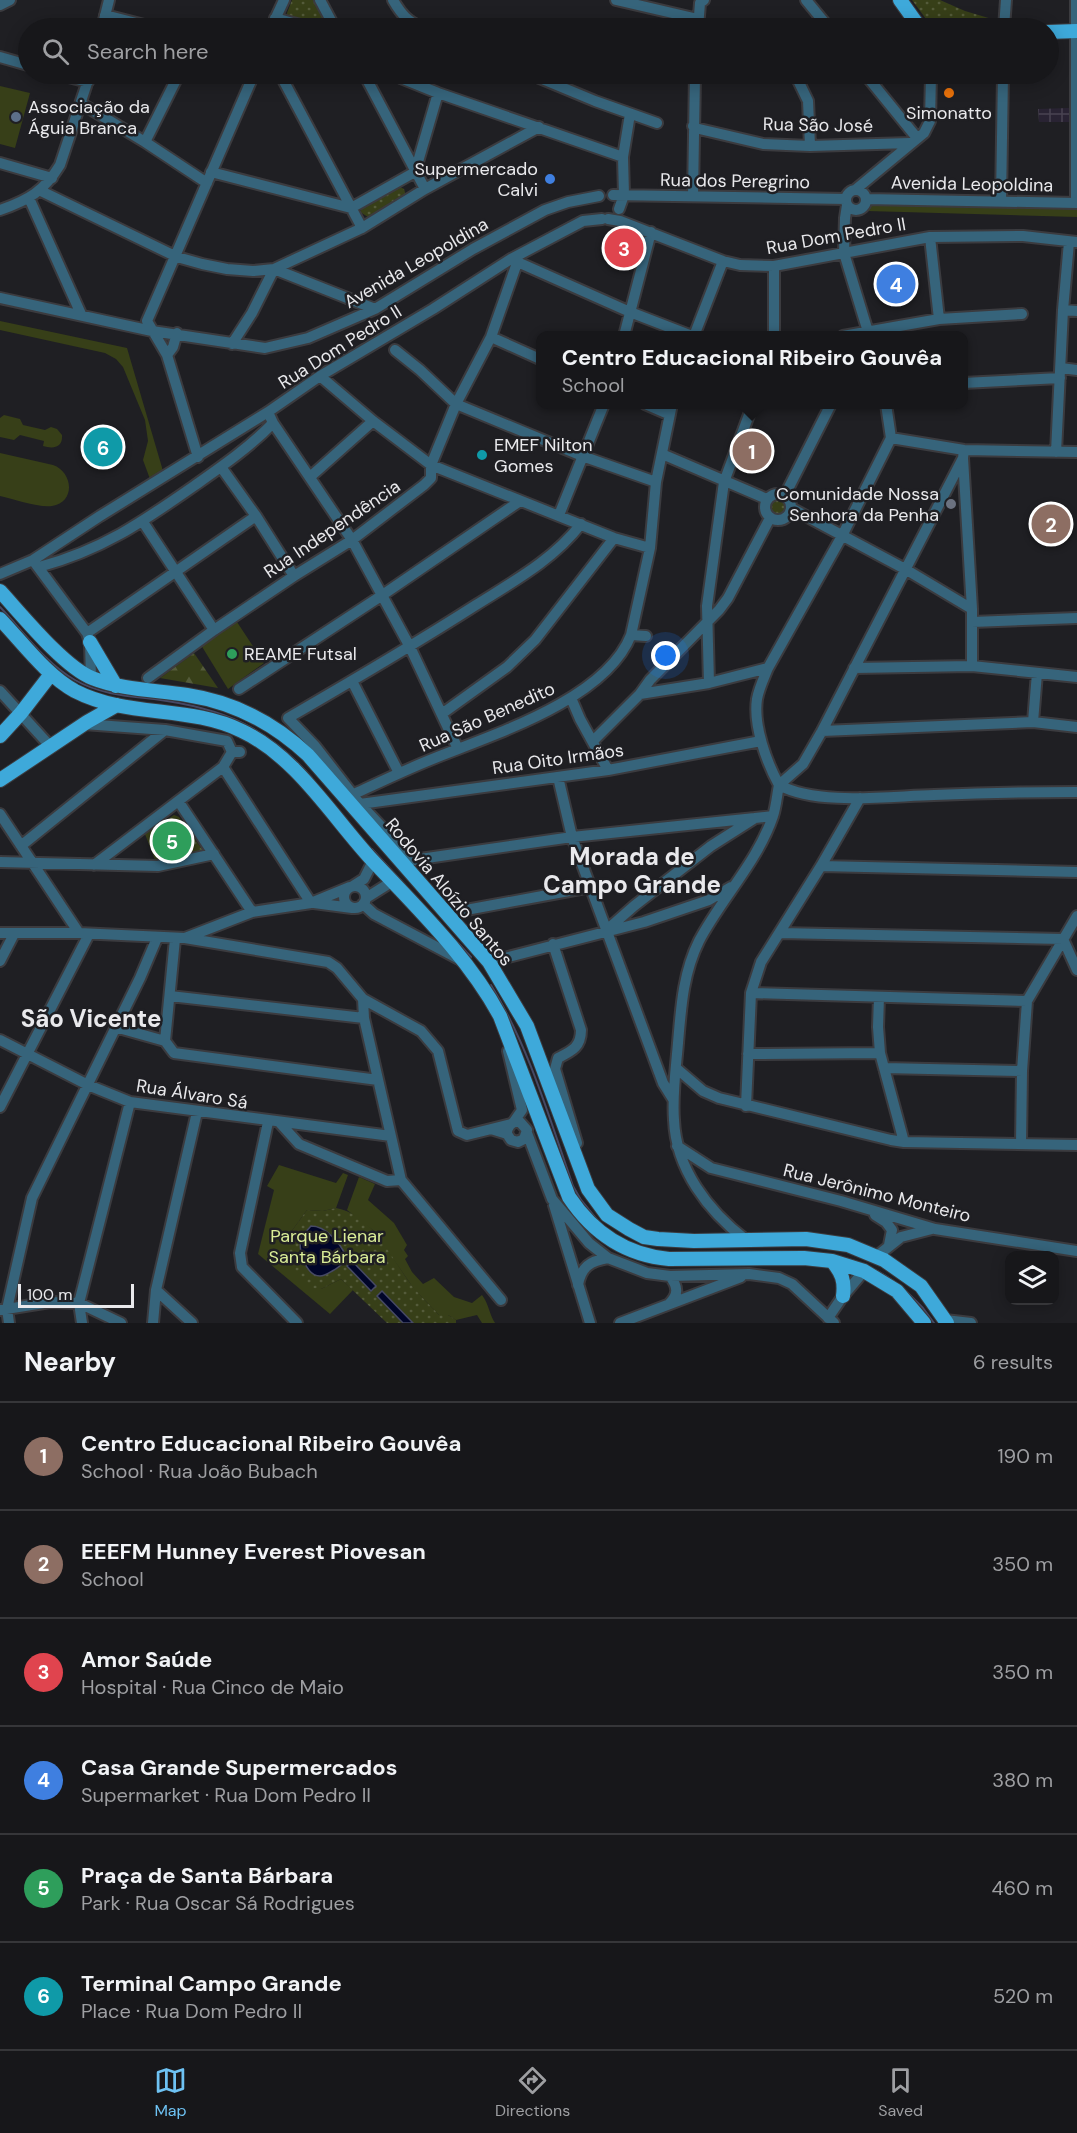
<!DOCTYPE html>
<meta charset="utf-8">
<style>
body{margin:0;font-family:"DM Sans",sans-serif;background:#202023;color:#f1f3f6}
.controls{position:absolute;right:18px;bottom:18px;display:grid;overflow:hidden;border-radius:12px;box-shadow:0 3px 15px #0003}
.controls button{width:54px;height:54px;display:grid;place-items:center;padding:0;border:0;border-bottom:2px solid #363639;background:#17171a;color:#f1f3f6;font:30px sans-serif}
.scale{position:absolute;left:18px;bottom:15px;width:116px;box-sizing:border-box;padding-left:6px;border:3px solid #e9e9ec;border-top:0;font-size:16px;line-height:21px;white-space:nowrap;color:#e9e9ec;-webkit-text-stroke:4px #1f1f23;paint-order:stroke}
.you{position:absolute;left:666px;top:656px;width:21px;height:21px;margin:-15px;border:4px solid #fff;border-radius:50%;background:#1a73e8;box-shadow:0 0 0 9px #1a73e833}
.badge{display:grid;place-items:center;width:39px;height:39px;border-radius:50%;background:#6ec2f3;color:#fff;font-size:20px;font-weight:700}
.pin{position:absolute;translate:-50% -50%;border:3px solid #fff;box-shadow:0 2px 6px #0006}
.popup{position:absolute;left:536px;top:331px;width:432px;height:78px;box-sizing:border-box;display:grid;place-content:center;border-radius:12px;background:#17171a;filter:drop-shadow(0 2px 4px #0005);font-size:20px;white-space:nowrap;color:#9e9fa2}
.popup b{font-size:22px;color:#f1f3f6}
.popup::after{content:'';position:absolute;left:50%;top:100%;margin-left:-12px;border:12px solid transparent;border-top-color:#17171a}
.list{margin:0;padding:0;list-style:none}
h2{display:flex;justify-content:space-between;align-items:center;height:78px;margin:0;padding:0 24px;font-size:26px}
h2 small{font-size:20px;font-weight:400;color:#9e9fa2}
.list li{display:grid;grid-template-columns:39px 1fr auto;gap:18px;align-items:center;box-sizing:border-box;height:108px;padding:0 24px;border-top:2px solid #363639}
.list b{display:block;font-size:22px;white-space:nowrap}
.list p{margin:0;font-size:20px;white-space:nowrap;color:#9e9fa2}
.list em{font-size:20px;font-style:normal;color:#9e9fa2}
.icon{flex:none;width:33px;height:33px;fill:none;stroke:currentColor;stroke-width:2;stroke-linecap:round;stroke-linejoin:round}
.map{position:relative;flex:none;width:1077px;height:1323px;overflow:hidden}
.search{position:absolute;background:#17171a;box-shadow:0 3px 15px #0003;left:18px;right:18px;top:18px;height:66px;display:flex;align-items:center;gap:15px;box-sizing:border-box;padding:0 21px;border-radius:33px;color:#9e9fa2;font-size:22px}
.sheet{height:726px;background:#17171a}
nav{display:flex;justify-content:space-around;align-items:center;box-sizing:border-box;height:84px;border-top:2px solid #363639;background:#17171a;font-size:16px;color:#9e9fa2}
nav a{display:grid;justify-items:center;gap:3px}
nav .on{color:#6ec2f3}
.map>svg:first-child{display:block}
.industrial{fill:url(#industrial-grid)}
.grass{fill:#373f18}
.forest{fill:url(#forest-firs)}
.park{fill:url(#park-dots)}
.water{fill:#000529;stroke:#464964;stroke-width:1.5}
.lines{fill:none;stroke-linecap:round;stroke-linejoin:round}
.stream{stroke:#464964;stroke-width:2}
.minor-casing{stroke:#3b3b3f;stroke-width:14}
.major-casing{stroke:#3b3b3f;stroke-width:16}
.minor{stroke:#36647b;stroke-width:10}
.major{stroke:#3ea9da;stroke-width:14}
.food-dot{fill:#e8710a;stroke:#1f1f23;stroke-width:2}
.service-dot{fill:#5c6f8a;stroke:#1f1f23;stroke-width:2}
.shop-dot{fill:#3f7fe0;stroke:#1f1f23;stroke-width:2}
.culture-dot{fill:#0f9aa8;stroke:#1f1f23;stroke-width:2}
.worship-dot{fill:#6b7280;stroke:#1f1f23;stroke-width:2}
.leisure-dot{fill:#2e9e5b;stroke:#1f1f23;stroke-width:2}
.labels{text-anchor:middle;stroke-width:5;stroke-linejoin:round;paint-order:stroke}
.poi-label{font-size:18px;fill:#e9e9ec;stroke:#1f1f23;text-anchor:start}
.street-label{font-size:18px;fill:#e9e9ec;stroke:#1f1f23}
.park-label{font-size:18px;fill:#dbee98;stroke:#1f1f23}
.district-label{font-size:24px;font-weight:bold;fill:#e9e9ec;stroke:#1f1f23}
</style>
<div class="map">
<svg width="1077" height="1323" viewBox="0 0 1077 1323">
<defs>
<pattern id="industrial-grid" width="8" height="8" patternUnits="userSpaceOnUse" patternTransform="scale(1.5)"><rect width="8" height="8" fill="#292333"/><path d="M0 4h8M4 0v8" fill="none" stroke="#484351"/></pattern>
<pattern id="forest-firs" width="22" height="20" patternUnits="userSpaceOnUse" patternTransform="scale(1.5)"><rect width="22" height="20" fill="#373f18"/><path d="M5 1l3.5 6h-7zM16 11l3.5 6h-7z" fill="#545b3a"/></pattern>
<pattern id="park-dots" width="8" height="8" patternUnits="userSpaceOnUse" patternTransform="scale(1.5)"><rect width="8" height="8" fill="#373f18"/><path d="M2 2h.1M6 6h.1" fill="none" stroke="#545b3a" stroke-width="1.8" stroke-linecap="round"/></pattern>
</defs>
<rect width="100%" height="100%" fill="#1f1f23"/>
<!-- industrial -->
<path class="industrial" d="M1069 108V122H1039L1038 109Z"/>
<!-- grass -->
<path class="grass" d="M0 86 30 93 15 148 0 144Z
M868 203 1077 207V217L867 211Z
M0 321 127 348 163 471 150 479 143 460 148 441 145 420 123 367 116 359 105 353 0 330Z
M4 415 20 419 23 425 45 430 51 427 57 429 62 435C63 448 53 449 43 446L44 441 20 435 14 440 0 437V418Z
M0 453 53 465C73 472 76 502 52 506 39 508 14 499 0 496Z
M237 622 264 663 228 689 201 645Z
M279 1165 336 1183 343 1173 348 1175 336 1208 323 1211 307 1210 291 1232 321 1289 341 1279 353 1290 330 1314 258 1254 274 1190 267 1186Z
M359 1177 375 1184 368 1200 394 1223 407 1245 404 1250 408 1256 405 1259 412 1272 423 1284 434 1278 454 1297 472 1303 482 1295C489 1304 489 1314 495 1323H482L477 1315 456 1320 448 1315H439L414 1289 374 1231 347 1210Z"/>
<!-- forest -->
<path class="forest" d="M194 653 218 688 160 678Z"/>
<!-- park -->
<path class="park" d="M292 0H313L323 19V24L314 27 287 18V13Z
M912 0H940L965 11 1002 22V28H937L926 19Z
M398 186 404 189 406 196 368 217 360 212 362 206Z
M765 507a13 13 0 1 1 26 0a13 13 0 1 1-26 0Z
M174 815 179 817 202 849V852L155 860 145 834Z
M336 1208C375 1216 391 1259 413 1287 421 1297 431 1306 439 1315H448L456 1320V1323H387L341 1279 321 1289 313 1288 293 1270 289 1253 291 1232 307 1210 323 1211Z"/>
<!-- water -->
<path class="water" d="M311 1226C326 1226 340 1243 346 1256 344 1264 340 1266 334 1270 330 1272 325 1276 320 1276 305 1276 298 1248 301 1237Z
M352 1261 376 1286 371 1291 347 1266Z
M382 1291 413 1323H403L377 1296Z"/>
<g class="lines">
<!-- stream -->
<path class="stream" d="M0 607C23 631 45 663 75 680 99 694 127 696 154 699 221 708 267 726 312 778
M372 849 405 885
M431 913 441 924
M447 931 471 957
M491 985C529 1047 549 1117 573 1186L581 1200 598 1221
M769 1252C815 1250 856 1254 895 1282
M904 1289 923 1308 934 1323"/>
<defs>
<path id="minor" d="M320 0 335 28
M393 0C401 14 408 22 423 28
M616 0 698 19
M806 0 829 28
M0 5 10 0
M105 15 156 28
M275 18 311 28
M102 28 109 0
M271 28 284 0
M698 28 700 3 704 0
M1004 28 1006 0
M0 57 28 65
M57 74 88 82
M280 74 362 228
M364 74 425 189
M391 74 438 93 623 157
M530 74 595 101 657 123
M795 74 808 101 810 146
M865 74 917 138
M82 104 145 142 207 183
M693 126 695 128 763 144 810 146 910 143
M145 142 179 74
M0 163 52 178
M211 172 351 208 415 172
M415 172 438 93
M855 190 924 133 930 121 931 74
M846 200a10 10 0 1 1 20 0a10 10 0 1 1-20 0Z
M41 191 177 257 202 264 227 269 253 271 274 269 375 309
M613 195 846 199
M693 196 695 74
M29 198 81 314
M866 199 1077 203
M1001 201 1003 74
M1076 203V0
M847 205 845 218 844 253 869 335
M619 209 624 195 623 157 630 114
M0 210C29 200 44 191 60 165L90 74
M608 219 620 221 723 261 740 265 774 266 930 237 1023 236 1077 242
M930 237 939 319
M513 260 630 312 692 336
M0 298 152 331 265 348 308 338 375 309 473 249 545 210 568 202 599 196
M1063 310 1077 311
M624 336 651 232
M694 336 723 261
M774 336V266
M843 336 939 319 1022 314
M491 337 540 359
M232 344 252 313 274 269 362 228 425 189 539 127
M395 350 420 370 456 404 582 456 656 482
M167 355 173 347 177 333
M1061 368 1077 370
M320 376 373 421 431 465 614 538 650 548
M963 383 1060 378
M645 404 668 414
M268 412 273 423 352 540 410 647 458 749
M891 438 964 450 1077 452
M964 450 963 458 972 609V666
M1056 452 1063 310 1069 242
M662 454 767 499
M198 457 167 355 147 321 254 74
M221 467 256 516 294 576
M310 477 373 421
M765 507a13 13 0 1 1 26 0a13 13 0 1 1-26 0Z
M785 495 831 404
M791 508 905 569 972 609
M559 515 604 404
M143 522 214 630
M581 524C553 560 514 581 476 605 415 644 352 681 288 718L315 746 360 804 413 860 572 837 755 818
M35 563 87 633 90 642 91 678
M39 567C102 550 141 523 194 486 221 467 250 447 273 423
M0 574 33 560 100 516 268 412 320 376 433 309 511 259 583 221 602 219
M972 622 1077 618
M87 633 256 516
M631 635 646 636
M854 668 972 666 1077 677
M148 678 214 630 294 576 352 540 424 485 431 478V465L456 404 491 337 517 263
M352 681 399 773
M709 683 707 606 724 482 753 404
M239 689 381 596 520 501
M0 691 51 747
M640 694 709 683 768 668
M571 698 580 719 608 770
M443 713 507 667 535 640 614 538
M1033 722 1077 727
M84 724 165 730 227 741 232 752
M822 731 1033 722 1037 673
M593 741 640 694 650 680 719 610 728 598 770 518
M223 767 311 903
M558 777 572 837 663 1083 673 1099
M779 785 803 764 822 731 963 458
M779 785C818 806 890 796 934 795 982 793 1029 792 1077 792
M352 795C380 782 407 769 435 758 495 734 606 699 631 635L650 548 656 482 672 404
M179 802 252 912
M360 804 608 770 761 741
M0 814 79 933
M22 845 165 730
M0 862 158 866 214 854
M94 865 223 767 232 752H240
M821 866 1077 872
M344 897a11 11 0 1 1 22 0a11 11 0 1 1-22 0Z
M353 886 364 879 373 861
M366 898 393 881
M314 903 352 908
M363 904 374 914 461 960
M466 910 591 887
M609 928 634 906 711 846 755 818 773 816
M0 933H79L185 938 328 962 337 968 363 999 364 1018 401 1180 501 1300
M780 933 1063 939 1077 970
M185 938 252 912 311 903 350 887
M553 944 581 1030C581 1047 572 1051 558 1058L555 1069 577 1143
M0 961 14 934
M489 962 644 922 709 900 731 887
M751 993 1027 1001
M170 996 364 1018
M879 997 878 1027 880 1053 904 1142
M363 999 421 1031 438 1051 458 1131 467 1135 511 1124
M115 1027 165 1041
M0 1040 88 1085 130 1102 391 1136
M165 1041 174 1053 378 1080
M165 1041 175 939
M508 1051 522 1110 513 1123
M748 1054 880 1053
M676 1068 703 1091 719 1098 891 1140 904 1142 1077 1145
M884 1068 1022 1071
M746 1106 751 993 761 962 821 866 860 798
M0 1107 89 934
M268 1122 240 1253 242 1267 297 1323
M280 1123 299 1144 387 1181 401 1180
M491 1129 507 1134 511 1140 518 1142 524 1139 527 1130 520 1122C512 1121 507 1126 507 1134
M527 1133 552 1199 589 1243 608 1258 647 1273 670 1276 749 1274 779 1278 792 1284 834 1323
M1021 1144 1022 1071 1027 1001 1077 916
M677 1146 711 1168 841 1201 935 1229 1077 1251
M554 1205 590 1323
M875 1215 886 1222 892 1230 889 1245
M746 1240C708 1211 676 1169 674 1120 672 1094 676 1068 678 1043 681 1008 683 973 699 941 721 899 758 861 773 816 776 807 777 795 779 785 767 763 753 726 757 699 759 688 764 678 768 668L842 536 891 438 886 404
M877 1256 901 1237 932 1229
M578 1285C581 1267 590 1261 608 1258
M156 1290 192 1323
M669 1304C679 1294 678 1287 670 1276
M0 1310 50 1302 79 1303 121 1323
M828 1318 843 1296 864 1271
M945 1320 971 1323
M9 1323 7 1309 32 1198 140 978 157 938
M82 1323 79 1303 130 1102
M153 1323 156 1290 197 1112
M620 1323 741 1277"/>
<path id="major" d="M900 0 920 28
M1048 32 1077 31
M0 591C22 615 64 667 92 678 122 690 156 690 187 695 233 702 274 723 308 755L489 962 527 1026 588 1189 607 1215 629 1229 644 1237 658 1239 694 1241 806 1239 848 1245 884 1260 921 1286 947 1323
M0 619C23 643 46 675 75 691 127 718 190 705 242 731 297 757 333 818 373 861 418 909 468 957 500 1016L569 1197C593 1233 626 1255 669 1259L804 1258 832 1261 864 1271 897 1291 924 1323
M90 642 116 686
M0 736 21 713 51 674
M0 780 87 722 117 705
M832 1261C842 1273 845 1281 843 1296"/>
</defs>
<!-- minor casing -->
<use href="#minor" class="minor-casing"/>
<!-- major casing -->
<use href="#major" class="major-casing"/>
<!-- minor -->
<use href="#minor" class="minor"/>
<!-- major -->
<use href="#major" class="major"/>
</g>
<!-- markers -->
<circle class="food-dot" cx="949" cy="93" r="6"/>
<circle class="service-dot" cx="16" cy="117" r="6"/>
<circle class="shop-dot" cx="550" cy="179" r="6"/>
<circle class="culture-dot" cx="482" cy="455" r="6"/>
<circle class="worship-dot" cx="951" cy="504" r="6"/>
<circle class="leisure-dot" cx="232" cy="654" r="6"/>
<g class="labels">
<!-- poi labels -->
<g class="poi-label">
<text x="28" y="113">Associação da<tspan x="28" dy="21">Águia Branca</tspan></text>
<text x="949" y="119" text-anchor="middle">Simonatto</text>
<text x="538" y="175" text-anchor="end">Supermercado<tspan x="538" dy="21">Calvi</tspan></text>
<text x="494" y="451">EMEF Nilton<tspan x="494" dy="21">Gomes</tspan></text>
<text x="939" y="500" text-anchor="end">Comunidade Nossa<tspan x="939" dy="21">Senhora da Penha</tspan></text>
<text x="244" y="660">REAME Futsal</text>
</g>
<!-- street labels -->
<g class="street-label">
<text transform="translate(818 125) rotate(1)" y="6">Rua São José</text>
<text transform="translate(735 181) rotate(1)" y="6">Rua dos Peregrino</text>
<text transform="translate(972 184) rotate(1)" y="6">Avenida Leopoldina</text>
<text transform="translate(836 236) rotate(-10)" y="6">Rua Dom Pedro II</text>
<text transform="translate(416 263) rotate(-30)" y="6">Avenida Leopoldina</text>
<text transform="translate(340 347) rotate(-32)" y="6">Rua Dom Pedro II</text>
<text transform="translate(332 529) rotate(-34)" y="6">Rua Independência</text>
<text transform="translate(487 717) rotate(-24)" y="6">Rua São Benedito</text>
<text transform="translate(558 759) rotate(-8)" y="6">Rua Oito Irmãos</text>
<text transform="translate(449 892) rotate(50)" y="6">Rodovia Aloízio Santos</text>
<text transform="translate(192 1094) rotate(9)" y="6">Rua Álvaro Sá</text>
<text transform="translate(877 1193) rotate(14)" y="6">Rua Jerônimo Monteiro</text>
</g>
<!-- park labels -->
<g class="park-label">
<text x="327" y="1242">Parque Lienar<tspan x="327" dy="21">Santa Bárbara</tspan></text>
</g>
<!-- district labels -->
<g class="district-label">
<text x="632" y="865">Morada de<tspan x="632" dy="28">Campo Grande</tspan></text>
<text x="91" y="1027">São Vicente</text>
</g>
</g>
</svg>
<div class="controls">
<button><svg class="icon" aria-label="layers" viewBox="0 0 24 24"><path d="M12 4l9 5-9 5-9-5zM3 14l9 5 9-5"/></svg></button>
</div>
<div class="scale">100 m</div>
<div class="you"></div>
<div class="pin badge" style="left:752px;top:451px;background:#8d6e63">1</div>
<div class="popup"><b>Centro Educacional Ribeiro Gouvêa</b>School</div>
<div class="pin badge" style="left:1051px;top:524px;background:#8d6e63">2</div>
<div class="pin badge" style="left:624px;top:248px;background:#e0444e">3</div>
<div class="pin badge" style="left:896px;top:284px;background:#3f7fe0">4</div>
<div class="pin badge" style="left:172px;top:841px;background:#2e9e5b">5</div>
<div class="pin badge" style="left:103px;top:447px;background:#0f9aa8">6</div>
<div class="search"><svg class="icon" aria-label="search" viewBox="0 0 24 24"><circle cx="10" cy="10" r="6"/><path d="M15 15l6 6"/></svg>Search here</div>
</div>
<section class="sheet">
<h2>Nearby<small>6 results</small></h2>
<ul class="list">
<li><span class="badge" style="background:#8d6e63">1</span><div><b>Centro Educacional Ribeiro Gouvêa</b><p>School · Rua João Bubach</p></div><em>190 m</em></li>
<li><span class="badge" style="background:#8d6e63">2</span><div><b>EEEFM Hunney Everest Piovesan</b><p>School</p></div><em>350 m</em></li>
<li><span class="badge" style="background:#e0444e">3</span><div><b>Amor Saúde</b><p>Hospital · Rua Cinco de Maio</p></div><em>350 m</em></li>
<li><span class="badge" style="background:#3f7fe0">4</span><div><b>Casa Grande Supermercados</b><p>Supermarket · Rua Dom Pedro II</p></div><em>380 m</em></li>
<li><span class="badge" style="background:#2e9e5b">5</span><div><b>Praça de Santa Bárbara</b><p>Park · Rua Oscar Sá Rodrigues</p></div><em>460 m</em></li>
<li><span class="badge" style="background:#0f9aa8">6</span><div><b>Terminal Campo Grande</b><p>Place · Rua Dom Pedro II</p></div><em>520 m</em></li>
</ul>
</section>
<nav>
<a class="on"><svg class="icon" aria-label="map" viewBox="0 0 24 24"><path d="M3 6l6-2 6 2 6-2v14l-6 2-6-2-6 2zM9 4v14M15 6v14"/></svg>Map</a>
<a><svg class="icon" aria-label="directions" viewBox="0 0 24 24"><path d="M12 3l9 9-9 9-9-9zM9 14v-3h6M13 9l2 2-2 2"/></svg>Directions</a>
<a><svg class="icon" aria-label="saved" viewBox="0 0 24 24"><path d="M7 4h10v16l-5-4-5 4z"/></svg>Saved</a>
</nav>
